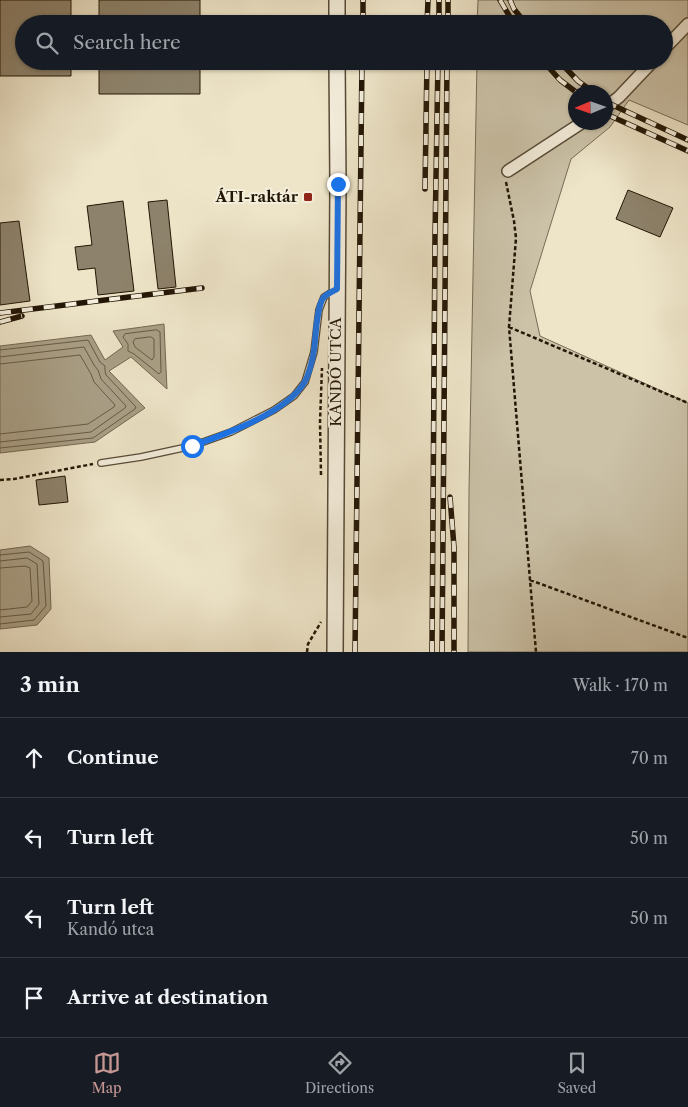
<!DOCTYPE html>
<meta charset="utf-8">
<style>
body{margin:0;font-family:"Libre Caslon Text",serif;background:#242831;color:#f1f3f6}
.compass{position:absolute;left:568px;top:85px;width:45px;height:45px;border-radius:50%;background:#171b24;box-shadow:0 1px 4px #0004;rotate:268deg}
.stop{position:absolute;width:15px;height:15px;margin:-11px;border:4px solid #1a73e8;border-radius:50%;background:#fff}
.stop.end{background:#1a73e8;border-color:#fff;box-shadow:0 1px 5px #0008}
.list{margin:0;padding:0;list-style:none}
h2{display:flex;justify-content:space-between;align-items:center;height:65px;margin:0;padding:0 20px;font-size:21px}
h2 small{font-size:16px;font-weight:400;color:#9ea1a6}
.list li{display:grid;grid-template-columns:32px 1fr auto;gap:15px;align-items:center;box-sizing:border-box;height:80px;padding:0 20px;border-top:1px solid #363941}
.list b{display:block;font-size:19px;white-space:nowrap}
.list p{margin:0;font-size:16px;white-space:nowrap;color:#9ea1a6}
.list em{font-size:16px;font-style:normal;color:#9ea1a6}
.icon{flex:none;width:28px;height:28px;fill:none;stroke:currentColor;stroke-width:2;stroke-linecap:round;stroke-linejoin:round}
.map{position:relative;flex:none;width:688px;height:652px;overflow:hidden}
.search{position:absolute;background:#171b24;box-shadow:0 1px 4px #0004;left:15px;right:15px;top:15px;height:55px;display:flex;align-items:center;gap:12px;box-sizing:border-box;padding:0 18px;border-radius:28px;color:#9ea1a6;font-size:19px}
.sheet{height:385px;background:#171b24}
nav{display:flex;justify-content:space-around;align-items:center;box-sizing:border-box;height:70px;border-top:1px solid #363941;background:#171b24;font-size:14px;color:#9ea1a6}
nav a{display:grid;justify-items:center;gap:2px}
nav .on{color:#c59692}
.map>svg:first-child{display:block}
.green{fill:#cbc2a8;stroke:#776c56;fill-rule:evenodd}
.water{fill:#a99f86;stroke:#736852}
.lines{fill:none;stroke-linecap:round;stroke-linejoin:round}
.shore{stroke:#665a46;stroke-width:1}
.building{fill:#8d826b;stroke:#231605}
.service-casing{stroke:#564a36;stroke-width:8}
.minor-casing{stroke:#564a36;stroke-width:14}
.tertiary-casing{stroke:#564a36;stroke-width:18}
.path{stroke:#231605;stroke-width:2.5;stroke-dasharray:4 2.5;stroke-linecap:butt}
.service{stroke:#f4eedc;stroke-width:5.5}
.minor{stroke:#f4eedc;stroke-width:11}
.tertiary{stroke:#f4eedc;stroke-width:15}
.rail-casing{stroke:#231605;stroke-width:5.5}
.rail{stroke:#f4eedc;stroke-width:4;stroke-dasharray:11;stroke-linecap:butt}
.route{stroke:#1a73e8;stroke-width:6}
.poi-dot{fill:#8f2418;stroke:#f4eedc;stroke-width:2}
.labels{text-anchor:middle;stroke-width:4;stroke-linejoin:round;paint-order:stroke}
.poi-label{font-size:15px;font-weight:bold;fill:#231605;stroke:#f4eedc;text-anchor:end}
.street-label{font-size:15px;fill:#231605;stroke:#f4eedc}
</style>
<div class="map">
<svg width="688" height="652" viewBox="0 0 688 652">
<rect width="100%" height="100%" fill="#eee5c9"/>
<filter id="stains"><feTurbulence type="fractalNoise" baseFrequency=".004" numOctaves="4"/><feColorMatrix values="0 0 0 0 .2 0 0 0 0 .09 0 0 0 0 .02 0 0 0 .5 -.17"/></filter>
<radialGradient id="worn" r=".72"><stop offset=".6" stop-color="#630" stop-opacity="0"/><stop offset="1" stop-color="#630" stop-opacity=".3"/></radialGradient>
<!-- green -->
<path class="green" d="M478 0H688V125L629 100 610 127 571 159 530 291 540 336 688 403V652H468L469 491 477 61H664V24H477ZM576 92H606V122H576Z"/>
<!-- water -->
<path class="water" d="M164 324 167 389 131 357 109 371 145 408 95 442 0 453V346L91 335 105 360 123 347 113 331Z
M30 546 49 558 51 609 37 625 0 629V550Z"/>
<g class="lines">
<!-- shore -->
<path class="shore" d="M157 330 160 332 161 372 159 374 134 354 128 351V344L123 337 125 334Z
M151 337 154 339V357L152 360 135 347 133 342 135 339Z
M0 350 88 340 100 362 105 366V371L106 375 136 407 135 409 93 438 0 448
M0 357 84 347 94 365 98 370 101 379 126 406 125 408 91 432 0 442
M0 364 80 355 91 374 94 382 115 405 114 407 88 424 0 434
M0 555 29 552 43 561 46 606 34 620 0 624
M0 561 27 558 37 564 39 604 31 614 0 617
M0 568 25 566 30 568 32 601 27 607 0 610"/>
</g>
<!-- building -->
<path class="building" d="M0 0H71V24H24V61H71V76H0Z
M99 0H200V24H99Z
M99 61H200V94H99Z
M628 190 673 208 660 237 616 219Z
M167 200 176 287 158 289 148 202Z
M123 201 134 291 98 295 95 268 78 270 75 247 92 245 87 206Z
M19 221 30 301 0 305V223Z
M65 476 68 502 39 505 36 480Z"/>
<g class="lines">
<defs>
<path id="service" d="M101 463 141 457 192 446 231 432 274 410 294 396 305 382 314 352 319 310 324 297 335 290"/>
<path id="minor" d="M664 49 688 24
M606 107 619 97 653 61
M508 171 583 122"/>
<path id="tertiary" d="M337 0V24
M335 652 338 184 337 61"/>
</defs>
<!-- service casing -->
<use href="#service" class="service-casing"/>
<!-- minor casing -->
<use href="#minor" class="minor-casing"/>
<!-- tertiary casing -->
<use href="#tertiary" class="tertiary-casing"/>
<!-- path -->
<path class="path" d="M506 182 514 221 516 238 509 327 536 652
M509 327 688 403
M321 475 320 422 322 368
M0 480 14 479 93 464
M530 580 688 638
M307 652 308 644 321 622"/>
<!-- service -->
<use href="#service" class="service"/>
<!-- minor -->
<use href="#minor" class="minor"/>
<!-- tertiary -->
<use href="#tertiary" class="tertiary"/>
<defs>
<path id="rail" d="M500 0 514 24
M510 0 514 9 526 24
M363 24V0
M427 24 428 0
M439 24V0
M448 24V0
M543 61 560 80 576 92
M559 61 578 81 593 92
M606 102 688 140
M606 114 688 151
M425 189 427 61
M0 313 202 288
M0 322 22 316
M450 497 454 547V652
M355 652 362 61
M432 652 435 236 438 61
M442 652 447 61"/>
</defs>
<!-- rail casing -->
<use href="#rail" class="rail-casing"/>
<!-- rail -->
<use href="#rail" class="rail"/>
</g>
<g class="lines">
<!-- route -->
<path class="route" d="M192 446C225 434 286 413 304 383 309 375 313 358 314 350 316 338 316 306 324 297 327 294 333 291 337 289L338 184"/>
</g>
<!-- markers -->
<rect class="poi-dot" x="303" y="192" width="10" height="10" rx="2.5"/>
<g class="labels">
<!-- poi labels -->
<g class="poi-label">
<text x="298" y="202">ÁTI-raktár</text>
</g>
<!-- street labels -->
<g class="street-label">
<text transform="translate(336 372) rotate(-90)" y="5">KANDÓ UTCA</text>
</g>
</g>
<rect width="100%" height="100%" filter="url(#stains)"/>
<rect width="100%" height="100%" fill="url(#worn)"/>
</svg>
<svg class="compass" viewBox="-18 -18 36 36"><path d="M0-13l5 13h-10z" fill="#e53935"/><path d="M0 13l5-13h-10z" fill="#9ea1a6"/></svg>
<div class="stop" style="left:192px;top:446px"></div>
<div class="stop end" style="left:338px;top:184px"></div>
<div class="search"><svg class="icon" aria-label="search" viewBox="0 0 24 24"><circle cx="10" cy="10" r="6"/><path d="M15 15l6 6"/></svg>Search here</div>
</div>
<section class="sheet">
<h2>3 min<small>Walk · 170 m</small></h2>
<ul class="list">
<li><svg class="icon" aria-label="ahead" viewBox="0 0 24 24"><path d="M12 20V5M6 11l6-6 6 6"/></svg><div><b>Continue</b></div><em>70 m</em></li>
<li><svg class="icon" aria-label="left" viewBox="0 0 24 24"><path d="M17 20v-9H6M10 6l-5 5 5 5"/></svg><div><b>Turn left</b></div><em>50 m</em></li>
<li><svg class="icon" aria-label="left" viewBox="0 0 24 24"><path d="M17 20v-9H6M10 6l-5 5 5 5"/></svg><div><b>Turn left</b><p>Kandó utca</p></div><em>50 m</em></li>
<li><svg class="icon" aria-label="arrive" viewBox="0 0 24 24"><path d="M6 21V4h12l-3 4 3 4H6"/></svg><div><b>Arrive at destination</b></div></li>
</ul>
</section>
<nav>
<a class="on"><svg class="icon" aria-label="map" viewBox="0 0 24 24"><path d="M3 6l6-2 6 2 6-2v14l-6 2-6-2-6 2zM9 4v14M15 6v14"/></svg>Map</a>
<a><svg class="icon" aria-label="directions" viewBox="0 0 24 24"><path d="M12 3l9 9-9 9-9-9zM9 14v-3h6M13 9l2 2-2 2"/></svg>Directions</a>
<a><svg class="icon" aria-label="saved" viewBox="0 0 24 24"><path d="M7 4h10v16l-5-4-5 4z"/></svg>Saved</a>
</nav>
